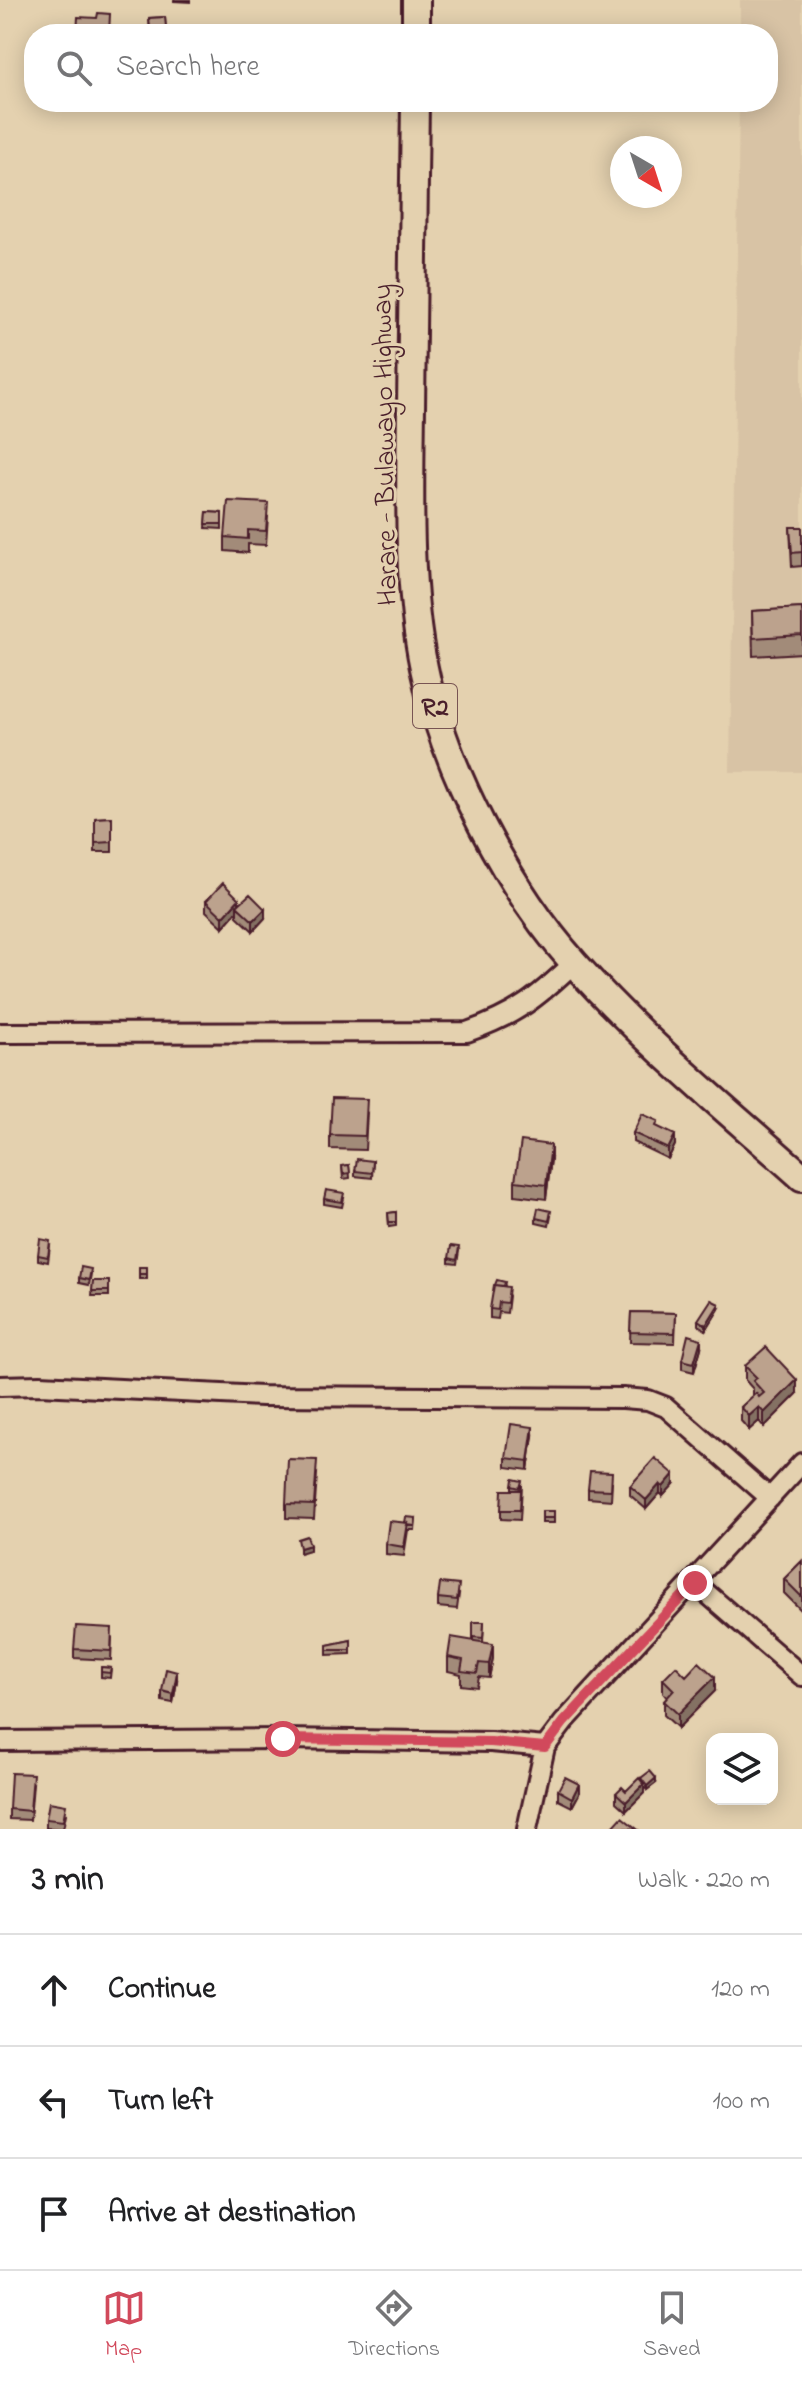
<!DOCTYPE html>
<meta charset="utf-8">
<style>
body{margin:0;font-family:"Indie Flower",sans-serif;background:#f6f6f6;color:#202124}
.controls{position:absolute;right:24px;bottom:24px;display:grid;overflow:hidden;border-radius:16px;box-shadow:0 4px 20px #0003}
.controls button{width:72px;height:72px;display:grid;place-items:center;padding:0;border:0;border-bottom:2px solid #e0e0e0;background:#fff;color:#202124;font:40px sans-serif}
.compass{position:absolute;left:610px;top:136px;width:72px;height:72px;border-radius:50%;background:#fff;box-shadow:0 4px 20px #0003;rotate:141deg}
.stop{position:absolute;width:24px;height:24px;margin:-18px;border:6px solid #d1495b;border-radius:50%;background:#fff}
.stop.end{background:#d1495b;border-color:#fff;box-shadow:0 2px 8px #0008}
.list{margin:0;padding:0;list-style:none}
h2{display:flex;justify-content:space-between;align-items:center;height:104px;margin:0;padding:0 32px;font-size:34px}
h2 small{font-size:26px;font-weight:400;color:#757577}
.list li{display:grid;grid-template-columns:52px 1fr auto;gap:24px;align-items:center;box-sizing:border-box;height:112px;padding:0 32px;border-top:2px solid #e0e0e0}
.list b{display:block;font-size:30px;white-space:nowrap}
.list em{font-size:26px;font-style:normal;color:#757577}
.icon{flex:none;width:44px;height:44px;fill:none;stroke:currentColor;stroke-width:2;stroke-linecap:round;stroke-linejoin:round}
.map{position:relative;flex:none;width:802px;height:1829px;overflow:hidden}
.search{position:absolute;background:#fff;box-shadow:0 4px 20px #0003;left:24px;right:24px;top:24px;height:88px;display:flex;align-items:center;gap:20px;box-sizing:border-box;padding:0 28px;border-radius:32px;color:#757577;font-size:30px}
.sheet{height:440px;background:#fff}
nav{display:flex;justify-content:space-around;align-items:center;box-sizing:border-box;height:112px;border-top:2px solid #e0e0e0;background:#fff;font-size:22px;color:#757577}
nav a{display:grid;justify-items:center;gap:4px}
nav .on{color:#d1495b}
.map>svg:first-child{display:block}
.built{fill:#d8c3a5}
.lines{fill:none;stroke-linecap:round;stroke-linejoin:round}
.minor-casing{stroke:#4a1f2b;stroke-width:24}
.highway-casing{stroke:#4a1f2b;stroke-width:32}
.minor{stroke:#e4d1af;stroke-width:18}
.highway{stroke:#e4d1af;stroke-width:26}
.wall{fill:#a28b79;stroke:#4a1f2b;stroke-width:2}
.shaded-wall{fill:#847163;stroke:#4a1f2b;stroke-width:2}
.building{fill:#bca28d;stroke:#4a1f2b;stroke-width:2}
.route{stroke:#d1495b;stroke-width:10}
.labels{text-anchor:middle;stroke-width:6;stroke-linejoin:round;paint-order:stroke}
.shield{fill:#e4d1af;stroke:#785453;stroke-width:2}
.shield-label{font-size:26px;font-weight:bold;fill:#4a1f2b}
.street-label{font-size:28px;fill:#4a1f2b;stroke:#e4d1af}
</style>
<div class="map">
<svg width="802" height="1829" viewBox="0 0 802 1829">
<rect width="100%" height="100%" fill="#e4d1af"/>
<filter id="ink" filterUnits="userSpaceOnUse"><feTurbulence type="fractalNoise" baseFrequency=".0125" numOctaves="2"/><feDisplacementMap in="SourceGraphic" scale="16" xChannelSelector="R" yChannelSelector="G"/><feConvolveMatrix kernelMatrix="1 2 1 2 8 2 1 2 1" color-interpolation-filters="sRGB"/></filter>
<g filter="url(#ink)">
<!-- built -->
<path class="built" d="M740 0H802V772H730L739 102H768V34H740Z"/>
<g class="lines">
<defs>
<path id="minor" d="M0 1033 467 1032C516 1015 537 998 574 963
M0 1386 40 1385 262 1396 623 1398 648 1400 666 1407 770 1498
M695 1583 802 1676
M0 1741 283 1739 491 1742 545 1747
M527 1829 545 1747 564 1722 802 1463"/>
<path id="highway" d="M416 34V0
M415 102C414 204 412 305 411 407 410 490 407 587 424 668 444 768 508 889 575 964 644 1042 725 1108 802 1177"/>
</defs>
<!-- minor casing -->
<use href="#minor" class="minor-casing"/>
<!-- highway casing -->
<use href="#highway" class="highway-casing"/>
<!-- minor -->
<use href="#minor" class="minor"/>
<!-- highway -->
<use href="#highway" class="highway"/>
</g>
<!-- wall -->
<path class="wall" d="M174 0H190V2L174 1Z
M165 17 166 32 150 33 149 18Z
M207 512 222 513V529L206 528Z
M268 517 266 545 248 544V553L225 551V537Z
M790 527H802V566L792 567Z
M802 608V653L753 656 752 611Z
M112 817V852H95V818Z
M206 901 239 904 265 918 253 931 237 916V911L223 927 206 911Z
M367 1113 365 1150 330 1149V1135Z
M658 1127 675 1145 668 1159 633 1142V1133Z
M551 1159 546 1199 515 1195V1181Z
M373 1161 372 1178 355 1176V1171Z
M349 1165 350 1178 343 1179 342 1166Z
M344 1198 342 1207 324 1204V1199Z
M396 1212V1226L389 1227 388 1213Z
M551 1216 549 1226 536 1223V1218Z
M50 1246 48 1262 38 1260V1255Z
M459 1251 457 1264 449 1263V1258Z
M139 1267H147V1279H139Z
M91 1274 89 1285 79 1283V1278Z
M93 1281H109V1296H92Z
M505 1286 509 1296 507 1313 499 1312 498 1319 490 1318V1309Z
M719 1309 706 1330 698 1325V1320Z
M631 1312 676 1313 675 1343 630 1342Z
M701 1348 694 1372 682 1369V1360Z
M745 1366 797 1394 764 1427 759 1421 749 1430 741 1421V1407L753 1396V1389L745 1380Z
M533 1436 528 1470 506 1467V1458Z
M317 1474 314 1519 286 1518V1504Z
M612 1482 611 1500 588 1498V1489Z
M674 1484 663 1496 660 1493 646 1509 630 1495V1486Z
M512 1486H522L520 1520 501 1519V1510L512 1490Z
M542 1511H554V1523H542Z
M416 1518 415 1530H408L404 1556 386 1554V1544L405 1523Z
M802 1561V1611L784 1593V1579Z
M459 1594 457 1609 438 1607V1598Z
M473 1622H484L483 1643 493 1658 489 1678 479 1677 477 1687 461 1685V1674L448 1671V1657L473 1641Z
M112 1638 111 1660 74 1658V1649Z
M351 1640V1654L327 1655V1645Z
M101 1667 111 1668 110 1678 101 1677Z
M686 1676 715 1691 678 1728 664 1715V1701L667 1698 663 1693V1679Z
M177 1681 173 1703 162 1701V1691Z
M641 1778 656 1783 647 1790 644 1787V1793L626 1811 616 1802V1793L626 1791 641 1781Z
M33 1784 30 1820 9 1819V1809Z
M558 1790 579 1794 572 1807 558 1800Z
M66 1814 63 1829 46 1828V1819Z"/>
<!-- shaded-wall -->
<path class="shaded-wall" d="M239 899V908L237 906V911L223 927V917Z
M265 909V918L253 931V921Z
M675 1135V1145L668 1159V1149Z
M551 1145V1159L546 1199V1185Z
M719 1304V1309L706 1330V1325Z
M701 1339V1348L694 1372V1363Z
M797 1380V1394L764 1427V1413Z
M759 1407V1421L749 1430V1416Z
M533 1427V1436L528 1470V1461Z
M674 1474V1484L663 1496V1487Z
M660 1484V1493L646 1509V1500Z
M310 1545V1550L300 1553V1548Z
M493 1644V1658L489 1678V1664Z
M177 1672V1681L173 1703V1694Z
M715 1677V1691L678 1728V1714Z
M656 1778V1783L647 1790V1786Z
M579 1784V1794L572 1807V1798Z
M644 1784V1793L626 1811V1802Z"/>
<!-- building -->
<path class="building" d="M98 13 110 14 109 34H77L78 17 97 18Z
M165 17 166 27 150 28 149 18Z
M228 501 268 503 266 531 248 530V539L225 537Z
M207 512 222 513V524H206Z
M790 527H802V552L792 553Z
M802 608V635L753 638 752 611Z
M112 817V842L95 843V818Z
M223 883 239 899 223 917 206 901Z
M250 894 265 909 253 921 237 906Z
M332 1098 367 1099 365 1136 330 1135Z
M642 1114 658 1121 656 1126 675 1135 668 1149 633 1133Z
M521 1141 551 1145 546 1185 515 1181Z
M357 1159 373 1161 372 1173 355 1171Z
M349 1165 350 1173 343 1174 342 1166Z
M326 1190 344 1193 342 1202 324 1199Z
M538 1208 551 1211 549 1221 536 1218Z
M396 1212V1222H389L388 1213Z
M40 1239 50 1241 48 1257 38 1255Z
M451 1246 459 1247 457 1260 449 1258Z
M81 1267 91 1269 89 1280 79 1278Z
M139 1267H147V1274H139Z
M497 1280 505 1282 504 1286 495 1285Z
M93 1281H109V1291H92Z
M494 1285 509 1287 507 1303 499 1302 498 1310 490 1309Z
M711 1300 719 1304 706 1325 698 1320Z
M631 1312 676 1313 675 1333 630 1332Z
M688 1335 701 1339 694 1363 682 1360Z
M766 1347 797 1380 764 1413 759 1407 749 1416 741 1407 756 1393 759 1397 764 1393 753 1381 757 1378 745 1366Z
M511 1424 533 1427 528 1461 506 1458Z
M655 1458 674 1474 663 1487 660 1484 646 1500 630 1486Z
M288 1459 317 1460 314 1505 286 1504Z
M590 1471 612 1472 611 1490 588 1489Z
M513 1479 522 1481 520 1488 512 1486Z
M502 1490H521L520 1510H501Z
M542 1511H554V1518H542Z
M406 1517 416 1518 415 1526 407 1525 408 1523H405Z
M389 1521 408 1523 404 1547 386 1544Z
M307 1536 310 1545 300 1548 298 1539Z
M802 1561V1597L784 1579Z
M440 1583 459 1585 457 1600 438 1598Z
M473 1622H484L483 1638 473 1637Z
M76 1626 112 1628 111 1651 74 1649Z
M451 1637 493 1644 489 1664 479 1663 477 1673 461 1671 463 1660 448 1657Z
M351 1640V1650H327V1645Z
M699 1662 715 1677 678 1714 664 1701 674 1690 663 1679 676 1666 686 1676Z
M101 1667 111 1668 110 1673 101 1672Z
M166 1669 177 1672 173 1694 162 1691Z
M650 1771 656 1778 647 1786 641 1778Z
M11 1773 33 1774 30 1811 9 1809Z
M565 1777 579 1784 572 1798 558 1790Z
M639 1778 644 1784 626 1802 616 1793 622 1787 626 1791Z
M49 1802 66 1805 63 1821 46 1819Z
M622 1817 637 1829 612 1828Z"/>
</g>
<g class="lines" filter="url(#ink)">
<!-- route -->
<path class="route" d="M283 1739 491 1742 545 1747 564 1722 695 1583"/>
</g>
<g class="labels">
<!-- shield labels -->
<rect class="shield" x="413" y="684" width="44" height="44" rx="6"/>
<g class="shield-label">
<text x="435" y="715">R2</text>
</g>
<!-- street labels -->
<g class="street-label">
<text transform="translate(383 445) rotate(-91)" y="10">Harare - Bulawayo Highway</text>
</g>
</g>
</svg>
<div class="controls">
<button><svg class="icon" aria-label="layers" viewBox="0 0 24 24"><path d="M12 4l9 5-9 5-9-5zM3 14l9 5 9-5"/></svg></button>
</div>
<svg class="compass" viewBox="-18 -18 36 36"><path d="M0-13l5 13h-10z" fill="#e53935"/><path d="M0 13l5-13h-10z" fill="#757577"/></svg>
<div class="stop" style="left:283px;top:1739px"></div>
<div class="stop end" style="left:695px;top:1583px"></div>
<div class="search"><svg class="icon" aria-label="search" viewBox="0 0 24 24"><circle cx="10" cy="10" r="6"/><path d="M15 15l6 6"/></svg>Search here</div>
</div>
<section class="sheet">
<h2>3 min<small>Walk · 220 m</small></h2>
<ul class="list">
<li><svg class="icon" aria-label="ahead" viewBox="0 0 24 24"><path d="M12 20V5M6 11l6-6 6 6"/></svg><div><b>Continue</b></div><em>120 m</em></li>
<li><svg class="icon" aria-label="left" viewBox="0 0 24 24"><path d="M17 20v-9H6M10 6l-5 5 5 5"/></svg><div><b>Turn left</b></div><em>100 m</em></li>
<li><svg class="icon" aria-label="arrive" viewBox="0 0 24 24"><path d="M6 21V4h12l-3 4 3 4H6"/></svg><div><b>Arrive at destination</b></div></li>
</ul>
</section>
<nav>
<a class="on"><svg class="icon" aria-label="map" viewBox="0 0 24 24"><path d="M3 6l6-2 6 2 6-2v14l-6 2-6-2-6 2zM9 4v14M15 6v14"/></svg>Map</a>
<a><svg class="icon" aria-label="directions" viewBox="0 0 24 24"><path d="M12 3l9 9-9 9-9-9zM9 14v-3h6M13 9l2 2-2 2"/></svg>Directions</a>
<a><svg class="icon" aria-label="saved" viewBox="0 0 24 24"><path d="M7 4h10v16l-5-4-5 4z"/></svg>Saved</a>
</nav>
